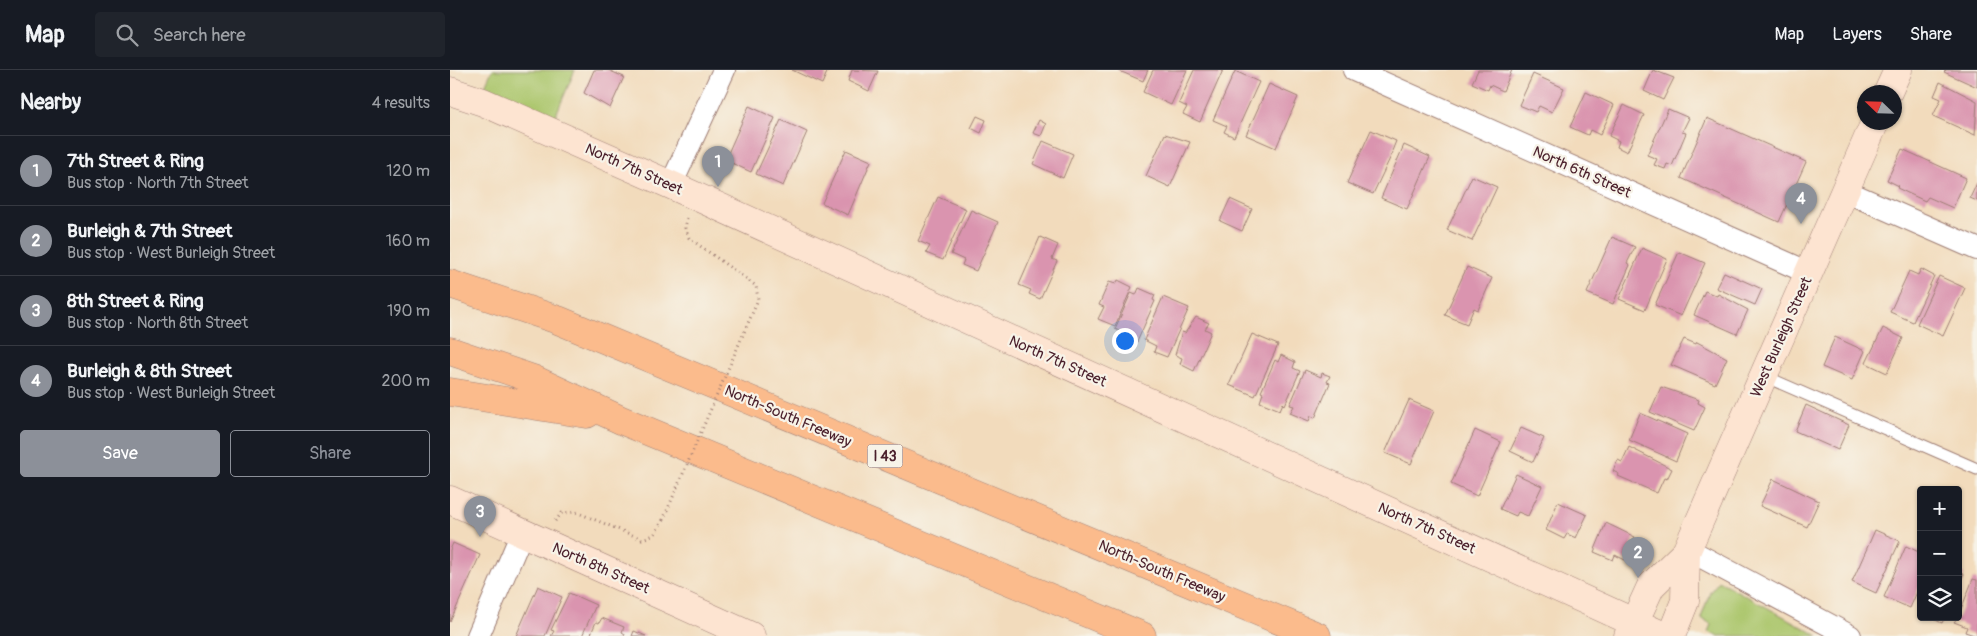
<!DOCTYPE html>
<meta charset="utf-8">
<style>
body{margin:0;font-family:Pangolin,sans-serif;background:#20242c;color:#f1f3f6}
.controls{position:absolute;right:15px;bottom:15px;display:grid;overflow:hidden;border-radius:5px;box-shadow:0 1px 4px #0004}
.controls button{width:45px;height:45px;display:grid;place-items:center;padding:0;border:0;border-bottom:1px solid #363941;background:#171b24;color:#f1f3f6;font:25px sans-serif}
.compass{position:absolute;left:1407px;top:15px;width:45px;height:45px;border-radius:50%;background:#171b24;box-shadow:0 1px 4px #0004;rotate:293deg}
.you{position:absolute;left:674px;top:270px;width:18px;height:18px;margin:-12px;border:4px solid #fff;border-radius:50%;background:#1a73e8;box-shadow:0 0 0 8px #1a73e833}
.badge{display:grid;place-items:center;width:32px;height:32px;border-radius:50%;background:#8c9099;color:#fff;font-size:16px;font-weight:700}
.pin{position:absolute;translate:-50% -41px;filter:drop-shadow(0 1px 2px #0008)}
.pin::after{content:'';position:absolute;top:26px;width:18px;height:15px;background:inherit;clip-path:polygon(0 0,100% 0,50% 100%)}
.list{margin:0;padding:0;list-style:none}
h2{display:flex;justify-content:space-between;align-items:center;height:65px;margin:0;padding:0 20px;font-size:21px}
h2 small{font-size:16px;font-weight:400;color:#9ea1a6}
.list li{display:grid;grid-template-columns:32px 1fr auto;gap:15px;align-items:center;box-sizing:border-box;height:70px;padding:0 20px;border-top:1px solid #363941}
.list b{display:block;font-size:19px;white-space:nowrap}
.list p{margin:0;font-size:16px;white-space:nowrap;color:#9ea1a6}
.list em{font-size:16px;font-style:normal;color:#9ea1a6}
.actions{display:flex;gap:10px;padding:15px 20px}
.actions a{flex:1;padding:11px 0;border:1px solid #8c9099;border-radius:5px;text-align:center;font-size:18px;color:#8c9099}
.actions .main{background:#8c9099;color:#fff}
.icon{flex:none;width:28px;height:28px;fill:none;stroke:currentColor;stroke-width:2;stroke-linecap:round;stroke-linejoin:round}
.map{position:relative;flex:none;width:1527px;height:566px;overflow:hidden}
header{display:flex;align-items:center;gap:30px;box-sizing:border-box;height:70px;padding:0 25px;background:#171b24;border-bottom:1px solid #363941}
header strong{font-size:24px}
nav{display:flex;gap:28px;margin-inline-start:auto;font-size:18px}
.search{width:350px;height:45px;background:#20242c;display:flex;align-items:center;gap:12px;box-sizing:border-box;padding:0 18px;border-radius:5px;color:#9ea1a6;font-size:19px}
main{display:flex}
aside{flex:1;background:#171b24}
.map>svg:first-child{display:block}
.green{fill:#abc66c;stroke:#7a724c}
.building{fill:#da94af}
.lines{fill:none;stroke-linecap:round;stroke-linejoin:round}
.lane-casing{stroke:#9e7d74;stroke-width:13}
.street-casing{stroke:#9e7d74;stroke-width:24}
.secondary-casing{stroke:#9e7d74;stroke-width:29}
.highway-casing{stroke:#9e7d74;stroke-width:29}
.path{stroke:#9e7d74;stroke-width:3;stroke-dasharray:1 4;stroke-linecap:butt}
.lane{stroke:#fff;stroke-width:11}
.street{stroke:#fff;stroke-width:22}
.secondary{stroke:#fde4d1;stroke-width:28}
.highway{stroke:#fbbb8c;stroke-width:28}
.path-bridge{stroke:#9e7d74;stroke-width:3;stroke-dasharray:1 4;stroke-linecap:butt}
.labels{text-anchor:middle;stroke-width:4.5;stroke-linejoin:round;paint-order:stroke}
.shield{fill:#f7f3e8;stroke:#7e5f64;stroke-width:1}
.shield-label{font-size:14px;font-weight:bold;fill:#4a1f2b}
.street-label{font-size:15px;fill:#4a1f2b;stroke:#f7f3e8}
</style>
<header>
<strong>Map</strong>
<div class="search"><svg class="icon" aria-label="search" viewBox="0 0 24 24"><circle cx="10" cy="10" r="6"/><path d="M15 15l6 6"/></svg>Search here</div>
<nav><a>Map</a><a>Layers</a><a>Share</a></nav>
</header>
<main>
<aside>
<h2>Nearby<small>4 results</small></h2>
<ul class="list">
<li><span class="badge">1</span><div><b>7th Street &amp; Ring</b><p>Bus stop · North 7th Street</p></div><em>120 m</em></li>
<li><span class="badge">2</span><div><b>Burleigh &amp; 7th Street</b><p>Bus stop · West Burleigh Street</p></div><em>160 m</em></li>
<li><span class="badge">3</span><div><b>8th Street &amp; Ring</b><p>Bus stop · North 8th Street</p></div><em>190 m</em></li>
<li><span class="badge">4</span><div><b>Burleigh &amp; 8th Street</b><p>Bus stop · West Burleigh Street</p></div><em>200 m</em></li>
</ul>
<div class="actions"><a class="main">Save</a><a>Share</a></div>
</aside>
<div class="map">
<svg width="1527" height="566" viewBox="0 0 1527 566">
<rect width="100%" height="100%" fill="#f7f3e8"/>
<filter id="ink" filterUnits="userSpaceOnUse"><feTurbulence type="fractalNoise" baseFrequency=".02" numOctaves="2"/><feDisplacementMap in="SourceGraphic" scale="10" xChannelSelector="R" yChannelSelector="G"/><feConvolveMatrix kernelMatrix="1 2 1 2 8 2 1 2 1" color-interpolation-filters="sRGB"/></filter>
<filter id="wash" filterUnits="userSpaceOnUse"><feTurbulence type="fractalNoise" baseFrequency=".0096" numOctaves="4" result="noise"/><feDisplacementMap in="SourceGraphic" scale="20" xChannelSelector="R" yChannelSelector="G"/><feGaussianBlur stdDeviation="1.12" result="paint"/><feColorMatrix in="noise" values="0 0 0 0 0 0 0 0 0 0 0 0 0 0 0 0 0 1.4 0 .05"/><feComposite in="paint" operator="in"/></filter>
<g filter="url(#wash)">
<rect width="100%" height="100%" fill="#f2dbbc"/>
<!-- green -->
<path class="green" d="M42 0H125L105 47 35 16Z
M1269 511 1369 566H1268L1258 562 1261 554 1251 548 1260 522Z"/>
<g id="blocks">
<!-- building -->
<path class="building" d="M144 0H158L174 7 160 38 134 23Z
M342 0H378L372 14Z
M402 0 428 1 419 21 398 11Z
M667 0H698L693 11Z
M703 0H737L721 35 693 22Z
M744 0H773L750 52 733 44 737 37 729 33Z
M1028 0H1062L1053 21 1040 15 1038 20 1022 13Z
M1203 0 1224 8 1213 30 1194 21Z
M1496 0H1527V17L1494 2Z
M785 1 809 12 784 67 774 62 777 56 763 50Z
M1083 4 1114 18 1102 42 1089 36 1086 42 1069 35Z
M1490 12 1527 31 1525 65 1483 46 1491 29 1484 26Z
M819 14 848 27 826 78 796 65Z
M1136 22 1164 35 1150 65 1140 60 1138 65 1120 57Z
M1174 35 1194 45 1177 82 1167 77 1169 71 1159 66Z
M299 36 325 48 301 102 275 90Z
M1218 39 1239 48 1232 62 1236 63 1222 96 1217 94 1215 99 1204 95 1207 89 1197 85Z
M527 46 536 50 531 63 521 58Z
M1257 48 1356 92 1329 152 1231 108Z
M331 50 357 62 333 116 306 104Z
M589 50 596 54 591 66 583 63Z
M921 60 946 71 942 81 943 82 923 124 897 113Z
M715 64 740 72 720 117 696 106Z
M593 71 623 84 613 108 583 94Z
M954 75 980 87 957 139 931 128Z
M1452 79 1516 108 1503 138 1478 127 1475 131 1447 118 1449 116 1437 110Z
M396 80 421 91 398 145 372 133Z
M1022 106 1047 117 1022 171 997 160Z
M1527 113V131L1520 128Z
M488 127 516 139 493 190 476 183 480 176 468 171Z
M780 129 802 139 792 161 770 151Z
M521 140 548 152 526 201 512 195 514 190 501 184Z
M590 167 608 175 602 189 607 191 590 229 579 224 581 220 569 215Z
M1162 167 1185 177 1177 193 1180 195 1163 234 1137 223Z
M1192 178 1217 189 1195 240 1169 229Z
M1229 182 1255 193 1231 246 1205 235Z
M1017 197 1042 208 1028 240 1024 238 1017 254 995 245Z
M1471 199 1484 206 1463 252 1440 242 1459 201 1468 205Z
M1274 202 1312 219 1305 235 1266 218Z
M1489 206 1515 218 1493 266 1467 254Z
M668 210 682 217 665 256 648 249 654 237 649 235 659 212 666 214Z
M689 218 705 225 703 230 705 231 687 272 673 265 674 263 665 259 681 223 686 225Z
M1255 221 1267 226 1268 224 1298 240 1287 264 1244 245Z
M713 227 739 238 717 287 704 282 706 276 694 270Z
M746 247 759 253 755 259 761 262 744 301 730 294 732 288 725 285 732 262 735 263Z
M1433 258 1453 268 1437 303 1416 293Z
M802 264 828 275 805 326 779 315Z
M1385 267 1415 281 1402 310 1372 297Z
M1234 269 1246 274 1247 272 1277 288 1265 314 1221 295Z
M831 285 845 292 843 298 850 301 835 335 833 333 830 340 810 332 813 323 811 322 825 290 828 292Z
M855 300 871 307 872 303 880 306 877 312 880 313 865 348 861 346 859 351 840 343 844 336 840 335Z
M1211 317 1249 330 1248 333 1255 337 1244 361 1200 342Z
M959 330 984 341 961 394 935 383Z
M1356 335 1399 355 1388 380 1345 361Z
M1190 343 1237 364 1226 391 1179 370Z
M1071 358 1094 368 1083 392 1060 381Z
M1025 360 1051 372 1027 426 1001 414Z
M1179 377 1222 399 1217 409 1214 408 1207 423 1168 406 1169 404 1163 401 1168 390 1172 392Z
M1066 404 1092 416 1078 446 1068 442 1066 446 1050 439Z
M1323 409 1369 431 1357 457 1310 436Z
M1108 432 1137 445 1126 468 1117 464 1114 469 1096 460Z
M1156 453 1185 467 1175 490 1165 485 1163 490 1144 482Z
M1425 460 1450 471 1426 523 1402 512Z
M3 473 30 485 0 552V480Z
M1456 476 1471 483V513L1460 538 1434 527Z
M1508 502 1514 504 1508 517Z
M1523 509 1527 510V566L1515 562 1517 557 1504 552 1508 547Z
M88 516 112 527 95 566H66Z
M119 523 146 535 132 566H101L104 561 101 560Z
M1479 547H1495L1492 553Z
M152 548 174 557 172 562 175 564 174 566H140L146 552 149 553Z
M184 561 196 566H182Z"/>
</g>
</g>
<g filter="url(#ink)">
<use href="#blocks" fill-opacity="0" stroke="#9e7d74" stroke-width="1"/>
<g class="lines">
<defs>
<path id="lane" d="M1314 306 1527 399"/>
<path id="street" d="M904 0 1359 203
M221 115 274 0
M1395 121 1527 179
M1237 479 1400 566
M28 566 72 463"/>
<path id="secondary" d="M0 21 33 32 221 115 1214 566
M1438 22 1448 0
M0 430 301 566
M1178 566 1201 516 1236 482 1425 52
M1221 566 1235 531 1236 482"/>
<path id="highway" d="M0 214 108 250 867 566
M0 281 83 309 171 350 692 566
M0 322 137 344"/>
</defs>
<!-- lane casing -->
<use href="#lane" class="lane-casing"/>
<!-- street casing -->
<use href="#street" class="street-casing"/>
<!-- secondary casing -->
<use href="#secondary" class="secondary-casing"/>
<!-- highway casing -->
<use href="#highway" class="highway-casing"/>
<!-- path -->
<path class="path" d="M237 148 235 158 239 168 306 216 308 229 305 237
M105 451 112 443 126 442 192 469 204 465 213 450"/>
<!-- lane -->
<use href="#lane" class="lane"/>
<!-- street -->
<use href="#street" class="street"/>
<!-- secondary -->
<use href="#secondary" class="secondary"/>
<!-- highway -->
<use href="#highway" class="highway"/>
<!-- path-bridge -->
<path class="path-bridge" d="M213 450 305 237"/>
</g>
</g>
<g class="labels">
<!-- shield labels -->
<rect class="shield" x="417.5" y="374.5" width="35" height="23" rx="4"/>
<g class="shield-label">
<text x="435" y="391">I 43</text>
</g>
<!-- street labels -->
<g class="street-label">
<text transform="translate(184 99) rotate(24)" y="5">North 7th Street</text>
<text transform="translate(1132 102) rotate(24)" y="5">North 6th Street</text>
<text transform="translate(1331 267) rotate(-66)" y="5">West Burleigh Street</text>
<text transform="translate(608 291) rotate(24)" y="5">North 7th Street</text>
<text transform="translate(338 346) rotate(23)" y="5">North-South Freeway</text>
<text transform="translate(977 458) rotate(24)" y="5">North 7th Street</text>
<text transform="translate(151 498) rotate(24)" y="5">North 8th Street</text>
<text transform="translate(712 501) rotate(23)" y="5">North-South Freeway</text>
</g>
</g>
</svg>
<div class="controls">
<button>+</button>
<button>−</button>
<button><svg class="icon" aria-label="layers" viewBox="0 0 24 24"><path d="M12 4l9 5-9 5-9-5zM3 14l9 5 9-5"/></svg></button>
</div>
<svg class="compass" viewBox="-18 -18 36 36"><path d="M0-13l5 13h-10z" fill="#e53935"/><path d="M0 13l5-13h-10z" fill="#9ea1a6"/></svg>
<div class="you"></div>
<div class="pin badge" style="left:268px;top:117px">1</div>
<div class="pin badge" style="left:1188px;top:508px">2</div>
<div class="pin badge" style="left:30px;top:467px">3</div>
<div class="pin badge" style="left:1351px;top:154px">4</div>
</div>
</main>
